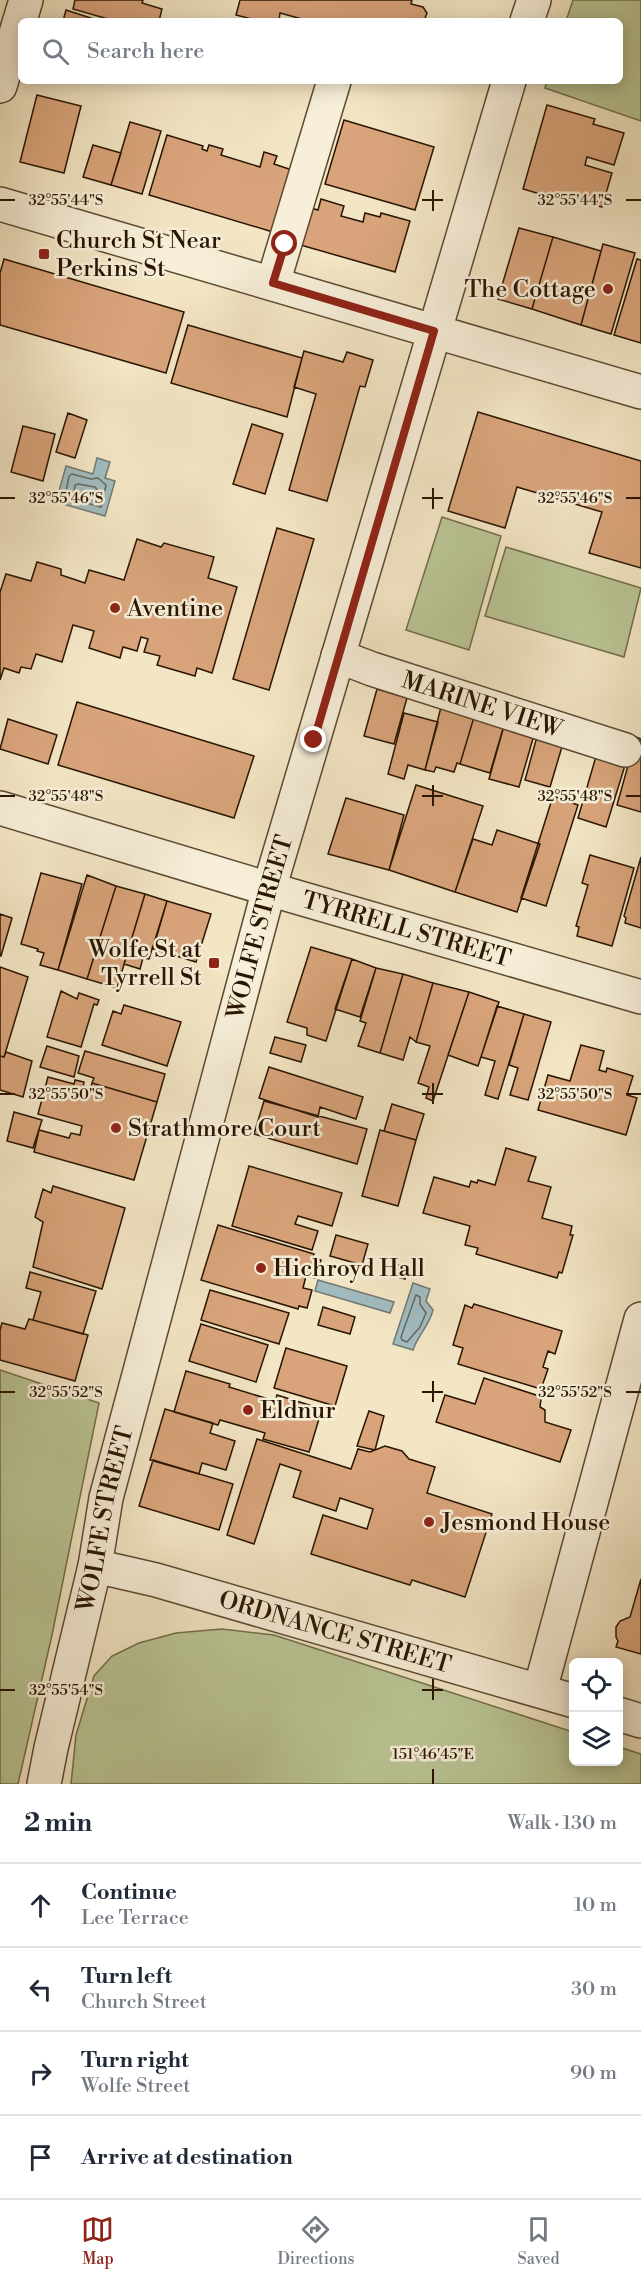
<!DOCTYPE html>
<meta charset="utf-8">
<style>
body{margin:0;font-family:"Libre Bodoni",serif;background:#f2f2f3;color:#1f2937}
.controls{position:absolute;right:18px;bottom:18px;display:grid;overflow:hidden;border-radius:9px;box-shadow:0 3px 15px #0003}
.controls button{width:54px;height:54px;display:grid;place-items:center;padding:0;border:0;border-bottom:2px solid #e0e1e3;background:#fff;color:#1f2937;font:30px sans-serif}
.stop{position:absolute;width:18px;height:18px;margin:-14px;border:4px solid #8f2418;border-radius:50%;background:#fff}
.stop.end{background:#8f2418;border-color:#fff;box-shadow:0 2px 6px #0008}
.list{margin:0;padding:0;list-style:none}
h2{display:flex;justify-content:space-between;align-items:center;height:78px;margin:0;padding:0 24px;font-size:26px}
h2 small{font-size:20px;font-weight:400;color:#747a83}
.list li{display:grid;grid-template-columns:39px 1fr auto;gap:18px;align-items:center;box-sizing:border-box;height:84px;padding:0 24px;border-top:2px solid #e0e1e3}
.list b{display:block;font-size:22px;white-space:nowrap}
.list p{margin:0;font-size:20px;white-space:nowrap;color:#747a83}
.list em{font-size:20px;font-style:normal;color:#747a83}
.icon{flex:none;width:33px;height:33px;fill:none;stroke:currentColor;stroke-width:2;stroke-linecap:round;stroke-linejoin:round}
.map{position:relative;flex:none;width:641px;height:1784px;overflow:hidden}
.search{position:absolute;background:#fff;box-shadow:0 3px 15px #0003;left:18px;right:18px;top:18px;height:66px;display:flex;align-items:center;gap:15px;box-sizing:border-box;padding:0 21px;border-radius:9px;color:#747a83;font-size:22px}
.sheet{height:414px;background:#fff}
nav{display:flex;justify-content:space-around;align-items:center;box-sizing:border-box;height:84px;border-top:2px solid #e0e1e3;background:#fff;font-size:16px;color:#747a83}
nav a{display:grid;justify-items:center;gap:3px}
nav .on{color:#8f2418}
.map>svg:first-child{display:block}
.green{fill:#bac595;stroke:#726d4b;stroke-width:1.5}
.water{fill:#a1bcc0;stroke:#717974;stroke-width:1.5}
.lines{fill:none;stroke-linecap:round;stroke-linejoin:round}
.shore{stroke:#656860;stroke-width:1.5}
.building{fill:#d9a47b;stroke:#291501;stroke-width:1.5}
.minor-casing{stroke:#5c4932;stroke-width:36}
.minor{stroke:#f7efd9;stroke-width:33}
.route{stroke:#8f2418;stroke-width:8}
.ticks{fill:none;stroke:#291501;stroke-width:2}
.poi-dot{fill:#8f2418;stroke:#f7efd9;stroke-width:2}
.labels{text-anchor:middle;stroke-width:5;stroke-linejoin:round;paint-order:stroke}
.poi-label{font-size:24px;fill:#291501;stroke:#f7efd9;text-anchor:start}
.street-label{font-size:24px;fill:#291501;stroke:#f7efd9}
.ticks-label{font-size:15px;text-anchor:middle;fill:#291501;stroke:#f7efd9;stroke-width:5;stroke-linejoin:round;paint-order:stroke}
</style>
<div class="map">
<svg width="641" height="1784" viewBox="0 0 641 1784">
<rect width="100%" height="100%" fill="#f3e6c5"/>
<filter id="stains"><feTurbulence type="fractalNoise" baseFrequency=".00333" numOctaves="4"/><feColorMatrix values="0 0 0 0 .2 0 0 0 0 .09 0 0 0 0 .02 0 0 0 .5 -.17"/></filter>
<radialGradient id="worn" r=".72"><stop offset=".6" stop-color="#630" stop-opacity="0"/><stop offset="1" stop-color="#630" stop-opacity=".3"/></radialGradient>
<!-- green -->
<path class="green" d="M573 0H641V121L545 88 547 81H620V21H566Z
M442 517 501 536 469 650 406 630Z
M506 547 641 588 624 657 485 616Z
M0 1370 99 1403 52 1635 18 1784H0Z
M222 1629 274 1635 573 1732 574 1762H618L619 1747 641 1754V1784H71L76 1735 94 1676 112 1656 139 1643 176 1633Z"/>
<!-- water -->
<path class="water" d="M97 458 110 462 105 478 115 481 105 516 56 502 66 466 93 474Z
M318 1280 394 1302 390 1313 315 1291Z
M413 1283 430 1289 426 1301 433 1310C429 1326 418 1335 413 1350L393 1344Z"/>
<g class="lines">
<!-- shore -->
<path class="shore" d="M72 474 91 479 98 478 106 485 101 507 65 497 69 476Z
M78 484 95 487 98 491 96 497 93 498 74 493 75 485Z
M416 1295 420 1297V1304L426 1313 420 1327 407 1342 402 1340 401 1337Z"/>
</g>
<!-- building -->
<path class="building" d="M75 0H143L142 3 162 9 159 21H115L73 9Z
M240 0H412L411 4 423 7 427 13 424 21H309L280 13 279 21H259L236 15Z
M66 10 100 21H63Z
M37 95 81 106 64 173 20 162Z
M547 105 595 119 593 124 624 133 614 165 587 157 585 165 612 173 602 207 575 200 574 204 523 189Z
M344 120 434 147 415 210 325 184Z
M130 122 161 131 142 194 111 185Z
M167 135 203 146 202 149 207 151 209 145 223 149 221 155 260 167 264 152 277 156 274 164 292 170 273 232 149 195Z
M93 145 121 153 111 185 83 177Z
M321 199 344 206 341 216 363 222 365 213 380 217 381 213 410 221 395 272 290 242 300 205 318 210Z
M519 228 553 237 532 309 498 299Z
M553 237 601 251 581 325 532 309Z
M603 244 635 253 611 334 581 325Z
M4 259 184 312 166 373 0 325V273Z
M637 259 641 260V343L614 335Z
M188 325 302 358 287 417 171 383Z
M304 351 343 362 347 352 373 360 365 387 360 386 327 501 289 490 316 394 294 387Z
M478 412 641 461V568L589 553 602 512 517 487 505 528 448 511Z
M68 413 87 420 75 458 56 452Z
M252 424 283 434 265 494 233 484Z
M23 426 55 434 43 481 11 472Z
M277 528 314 539 269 690 233 679Z
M137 539 161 547 164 543 214 557 208 578 237 587 212 673 197 668 195 676 157 665 160 656 144 652 148 639 141 637 137 651 123 647 120 658 89 648 94 631 73 625 62 662 36 654 31 669 21 667 19 673 4 668 0 680V592L6 574 31 581 37 562 61 569V575L85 583 89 570 124 580Z
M377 689 407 698 394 744 364 736Z
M77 702 254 756 234 818 58 765Z
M441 707 474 717 460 764 457 763 454 772 436 767 434 772 425 770Z
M404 713 438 722 425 770 408 765 404 779 388 774Z
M474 717 504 725 490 773 460 764Z
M8 719 57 735 48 764 0 749Z
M504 726 534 735 519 787 489 779Z
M538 733 564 740 550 787 525 780Z
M636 737 641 739V812L617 805Z
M597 753 626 762 606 827 578 818Z
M416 785 483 806 455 892 389 870Z
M553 796 578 805 546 906 521 898Z
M346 798 404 815 389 870 328 854Z
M497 830 540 844 517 912 455 892 473 839 492 845Z
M590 855 634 868 612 946 577 936 579 927 576 926 588 885 582 883Z
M641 857V928L625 923 626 918 624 916Z
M41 873 82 884 58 970 40 965 44 953 37 951 38 949 21 944Z
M87 875 116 886 87 979 58 970Z
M116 886 145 894 117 988 87 979Z
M145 894 167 901 149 959 143 958 140 969 124 964Z
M167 901 211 914 196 962 153 949Z
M0 914 12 918 1 956H0Z
M311 947 352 959 326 1041 307 1035V1028L287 1022Z
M352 959 376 968 360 1017 335 1009Z
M0 967 28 977 4 1057 0 1056Z
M376 968 403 974 380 1053 358 1046 366 1023 360 1021Z
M403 974 433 983 416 1042 410 1037 403 1060 380 1053Z
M433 983 469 992 433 1101 426 1098 429 1087 418 1083 430 1046 416 1042Z
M61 991 77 999 79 993 99 1000 97 1005 94 1004 81 1047 47 1037Z
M469 992 499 1002 478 1066 448 1055Z
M124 1005 181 1022 167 1066 102 1045 113 1011 121 1014Z
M497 1006 524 1014 498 1099 485 1095 495 1061 481 1057Z
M524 1014 551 1022 528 1100 510 1095 518 1068 509 1065Z
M275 1037 306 1045 301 1062 270 1053Z
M581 1045 604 1051 599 1070 606 1072 607 1068 633 1076 627 1095 637 1098 626 1135 538 1110 548 1075 570 1081Z
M47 1046 79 1056 74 1077 40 1067Z
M85 1051 165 1074 157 1102 92 1083 94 1078 78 1073Z
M6 1052 32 1061 23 1097 0 1090V1056L4 1057Z
M269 1067 363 1097 356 1119 320 1107 318 1117 259 1098Z
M48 1077 74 1084 75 1080 84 1082 83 1089 90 1091 92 1083 157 1102 134 1180 34 1152 39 1130 69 1138 71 1133 80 1135 82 1126 38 1114Z
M264 1101 367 1129 357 1164 254 1134Z
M392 1104 424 1114 416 1140 384 1131Z
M14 1112 42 1120 33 1148 7 1141Z
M380 1130 416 1140 398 1206 362 1196Z
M506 1148 536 1157 528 1181 551 1187 542 1218 572 1226 570 1235H573L562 1273 559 1272 557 1278 476 1254 478 1248 465 1245 470 1226 423 1213 434 1177 469 1187 471 1181 477 1183 478 1180 495 1185Z
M249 1166 342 1193 332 1226 298 1216 295 1224 318 1231 312 1250 232 1226Z
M53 1186 125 1208 102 1289 33 1267 43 1222 35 1217 43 1189 51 1193Z
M218 1225 314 1254 313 1258 321 1260 315 1278 306 1276 303 1288 312 1290 307 1308 299 1306 298 1309 201 1280Z
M336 1235 368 1244 362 1265 330 1256Z
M398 1265 408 1268 405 1279 394 1276Z
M30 1272 96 1291 83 1334 33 1320 41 1292 26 1288Z
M210 1290 289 1313 279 1344 201 1320Z
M474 1304 562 1331 555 1354 548 1351 543 1367 548 1369 541 1389 458 1364 463 1348 453 1345 465 1305 472 1308Z
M323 1307 355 1317 350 1334 318 1325Z
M29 1319 88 1335 75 1381 0 1360V1330L2 1323 25 1329Z
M201 1324 268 1345 256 1382 189 1361Z
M286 1348 347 1366 335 1406 274 1388Z
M186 1371 230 1384 229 1387 275 1401 277 1395 322 1409 309 1452 263 1439 265 1433 220 1420 218 1425 174 1412Z
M484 1378 539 1396 541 1399 540 1407 545 1410V1422L571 1430 560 1462 436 1422 445 1395 475 1404Z
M165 1409 213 1423 210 1433 235 1441 226 1470 202 1463 199 1474 150 1460Z
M369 1411 384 1416 375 1450 357 1446Z
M257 1439 351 1469 358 1449 370 1452 385 1446 402 1451 409 1459 435 1467 427 1493 492 1514 465 1597 412 1580 410 1585 311 1554 323 1515 367 1529 373 1509 340 1498 336 1511 293 1497 301 1471 280 1464 254 1544 227 1535Z
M153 1460 233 1484 219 1530 139 1506Z
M641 1579V1654L616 1647 618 1641 616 1637V1627L620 1621 630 1617Z"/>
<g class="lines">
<defs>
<g id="minor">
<path d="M527 21 534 0"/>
<path d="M0 86 26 0"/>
<path d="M0 204 641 392"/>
<path d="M273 283 334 81"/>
<path id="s1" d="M338 656 372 669 625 750"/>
<path id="s2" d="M0 808 269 889 641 997"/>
<path id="s3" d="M95 1566 156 1580 574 1701"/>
<path d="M540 1690 641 1319"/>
<path d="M618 1714 641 1721"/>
<path id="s4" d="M44 1784 51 1748 95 1566 106 1498 269 889 509 81"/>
</g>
</defs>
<!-- minor casing -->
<use href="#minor" class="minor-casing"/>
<!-- minor -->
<use href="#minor" class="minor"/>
</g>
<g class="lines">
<!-- route -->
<path class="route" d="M285 244 273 283 434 331 314 740"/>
</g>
<!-- ticks -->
<path class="ticks" d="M433 190V211M0 200H15M422 200H443M626 200H641M433 488V509M0 498H15M422 498H443M626 498H641M433 785V806M0 796H15M422 796H443M626 796H641M433 1083V1104M0 1094H15M422 1094H443M626 1094H641M433 1381V1402M0 1392H15M422 1392H443M626 1392H641M433 1679V1700M0 1690H15M422 1690H443M433 1769V1784"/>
<!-- markers -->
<g class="poi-dot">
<rect x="38" y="248" width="12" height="12" rx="3"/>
<circle cx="608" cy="289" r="6"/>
<circle cx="115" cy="608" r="6"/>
<rect x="208" y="957" width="12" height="12" rx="3"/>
<circle cx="116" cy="1128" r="6"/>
<circle cx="261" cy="1268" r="6"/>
<circle cx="248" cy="1410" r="6"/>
<circle cx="429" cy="1522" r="6"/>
</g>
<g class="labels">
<!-- poi labels -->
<g class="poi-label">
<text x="56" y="248">Church St Near<tspan x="56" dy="28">Perkins St</tspan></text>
<text x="596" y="297" text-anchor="end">The Cottage</text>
<text x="127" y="616">Aventine</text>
<text x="202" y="957" text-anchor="end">Wolfe St at<tspan x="202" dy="28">Tyrrell St</tspan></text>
<text x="128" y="1136">Strathmore Court</text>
<text x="273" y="1276">Hichroyd Hall</text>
<text x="260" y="1418">Eldnur</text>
<text x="441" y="1530">Jesmond House</text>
</g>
<!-- street labels -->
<g class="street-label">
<text dy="8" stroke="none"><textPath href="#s1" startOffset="152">MARINE VIEW</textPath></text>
<text dy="8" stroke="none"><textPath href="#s4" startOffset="884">WOLFE STREET</textPath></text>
<text dy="8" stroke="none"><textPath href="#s2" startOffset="424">TYRRELL STREET</textPath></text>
<text dy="8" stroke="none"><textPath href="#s4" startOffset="272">WOLFE STREET</textPath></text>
<text dy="8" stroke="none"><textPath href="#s3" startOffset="249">ORDNANCE STREET</textPath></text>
</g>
</g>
<g class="ticks-label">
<text x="66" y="205">32°55'44"S</text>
<text x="575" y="205">32°55'44"S</text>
<text x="66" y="503">32°55'46"S</text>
<text x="575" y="503">32°55'46"S</text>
<text x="66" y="801">32°55'48"S</text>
<text x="575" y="801">32°55'48"S</text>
<text x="66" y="1099">32°55'50"S</text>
<text x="575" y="1099">32°55'50"S</text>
<text x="66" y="1397">32°55'52"S</text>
<text x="575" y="1397">32°55'52"S</text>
<text x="66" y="1695">32°55'54"S</text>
<text x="433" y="1759">151°46'45"E</text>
</g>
<rect width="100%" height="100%" filter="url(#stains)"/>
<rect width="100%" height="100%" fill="url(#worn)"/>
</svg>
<div class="controls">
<button><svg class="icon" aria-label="locate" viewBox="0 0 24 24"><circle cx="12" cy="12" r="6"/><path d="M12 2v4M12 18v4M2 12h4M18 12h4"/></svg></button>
<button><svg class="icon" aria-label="layers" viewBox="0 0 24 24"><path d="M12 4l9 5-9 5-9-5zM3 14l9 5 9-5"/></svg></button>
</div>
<div class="stop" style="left:285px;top:244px"></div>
<div class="stop end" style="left:314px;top:740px"></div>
<div class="search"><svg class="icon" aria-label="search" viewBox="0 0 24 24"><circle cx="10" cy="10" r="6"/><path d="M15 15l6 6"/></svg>Search here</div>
</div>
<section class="sheet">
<h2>2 min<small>Walk · 130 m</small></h2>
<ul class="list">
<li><svg class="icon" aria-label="ahead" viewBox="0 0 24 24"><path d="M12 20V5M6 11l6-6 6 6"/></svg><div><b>Continue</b><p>Lee Terrace</p></div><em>10 m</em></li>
<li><svg class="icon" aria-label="left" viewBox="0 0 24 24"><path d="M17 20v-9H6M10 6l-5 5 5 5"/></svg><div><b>Turn left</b><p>Church Street</p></div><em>30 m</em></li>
<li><svg class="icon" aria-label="right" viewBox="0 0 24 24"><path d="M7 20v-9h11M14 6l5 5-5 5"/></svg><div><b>Turn right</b><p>Wolfe Street</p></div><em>90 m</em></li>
<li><svg class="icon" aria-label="arrive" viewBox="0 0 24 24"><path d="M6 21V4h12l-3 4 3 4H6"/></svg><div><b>Arrive at destination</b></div></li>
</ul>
</section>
<nav>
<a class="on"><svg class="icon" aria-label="map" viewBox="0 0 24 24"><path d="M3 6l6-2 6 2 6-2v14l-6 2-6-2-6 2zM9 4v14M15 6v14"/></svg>Map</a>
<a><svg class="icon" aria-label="directions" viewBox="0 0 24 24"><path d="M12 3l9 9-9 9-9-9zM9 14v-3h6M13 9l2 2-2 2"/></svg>Directions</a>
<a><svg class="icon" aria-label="saved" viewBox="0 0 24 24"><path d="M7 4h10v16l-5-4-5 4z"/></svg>Saved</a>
</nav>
